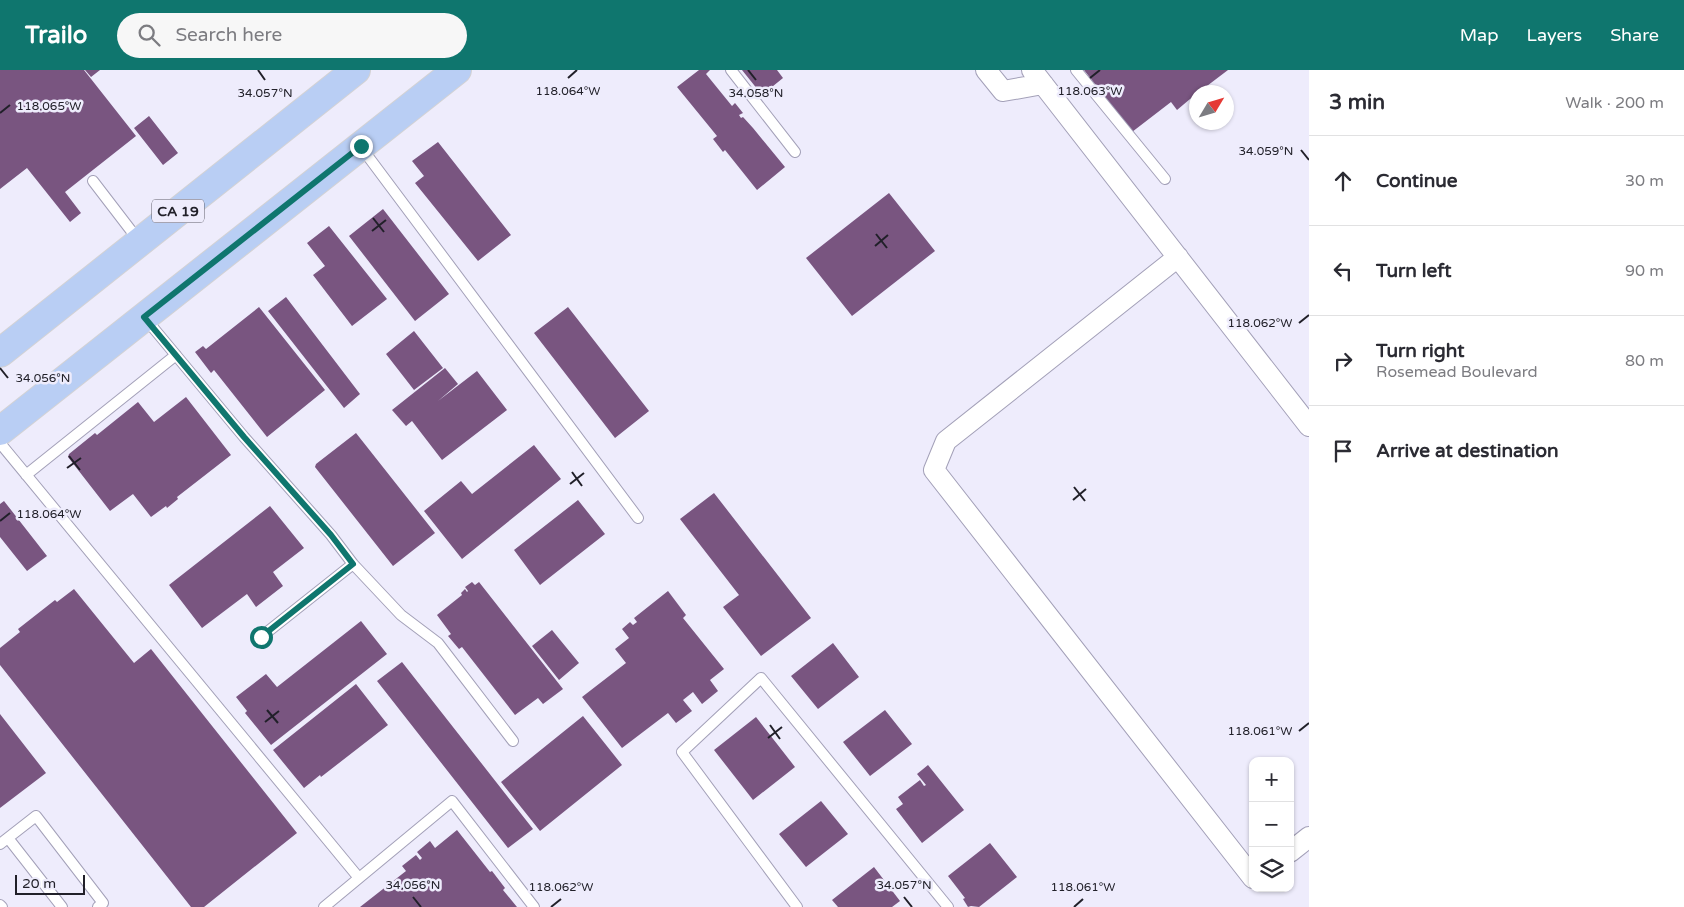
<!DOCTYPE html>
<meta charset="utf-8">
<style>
body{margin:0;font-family:"Varela Round",sans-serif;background:#f7f7f7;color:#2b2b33}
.controls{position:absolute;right:15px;bottom:15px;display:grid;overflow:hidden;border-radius:10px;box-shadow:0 1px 4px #0004}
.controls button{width:45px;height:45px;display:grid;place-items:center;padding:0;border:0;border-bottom:1px solid #e1e1e2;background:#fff;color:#2b2b33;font:25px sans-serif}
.compass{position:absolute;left:1189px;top:15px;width:45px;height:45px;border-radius:50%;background:#fff;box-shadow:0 1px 4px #0004;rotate:52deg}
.scale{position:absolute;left:15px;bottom:12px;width:70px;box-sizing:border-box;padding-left:5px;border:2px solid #212029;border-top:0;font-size:14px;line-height:18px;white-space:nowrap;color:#212029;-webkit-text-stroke:4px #eeecfc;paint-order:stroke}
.stop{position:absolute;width:15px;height:15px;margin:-11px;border:4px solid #0f766e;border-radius:50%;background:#fff}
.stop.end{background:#0f766e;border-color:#fff;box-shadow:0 1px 5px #0008}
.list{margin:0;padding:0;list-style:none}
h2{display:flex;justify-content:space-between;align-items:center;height:65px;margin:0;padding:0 20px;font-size:21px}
h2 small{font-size:16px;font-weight:400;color:#7c7c81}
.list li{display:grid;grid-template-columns:32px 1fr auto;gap:15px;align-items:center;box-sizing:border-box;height:90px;padding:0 20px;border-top:1px solid #e1e1e2}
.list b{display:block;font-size:19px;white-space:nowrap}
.list p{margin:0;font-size:16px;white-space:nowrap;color:#7c7c81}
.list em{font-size:16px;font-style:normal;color:#7c7c81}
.icon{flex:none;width:28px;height:28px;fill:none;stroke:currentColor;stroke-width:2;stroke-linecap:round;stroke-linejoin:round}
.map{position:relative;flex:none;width:1309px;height:837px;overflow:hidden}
header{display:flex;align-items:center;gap:30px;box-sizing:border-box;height:70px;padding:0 25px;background:#0f766e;color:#fff}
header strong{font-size:24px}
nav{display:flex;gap:28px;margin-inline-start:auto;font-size:18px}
.search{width:350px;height:45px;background:#f7f7f7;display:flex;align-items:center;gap:12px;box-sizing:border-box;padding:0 18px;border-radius:28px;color:#7c7c81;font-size:19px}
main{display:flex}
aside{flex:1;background:#fff}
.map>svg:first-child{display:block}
.building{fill:#795580}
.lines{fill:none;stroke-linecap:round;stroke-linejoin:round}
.service-casing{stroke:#a3a0b8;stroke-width:12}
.minor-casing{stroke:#a3a0b8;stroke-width:22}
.primary-casing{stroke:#d3d2d4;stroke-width:30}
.service{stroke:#fff;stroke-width:10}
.minor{stroke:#fff;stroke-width:20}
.primary{stroke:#b9cef4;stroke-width:28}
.route{stroke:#0f766e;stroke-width:6}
.ticks{fill:none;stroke:#212029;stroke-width:2}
.labels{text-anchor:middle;stroke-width:5;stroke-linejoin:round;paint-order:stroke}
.shield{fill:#eeecfc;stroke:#5e5d68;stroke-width:1}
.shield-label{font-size:14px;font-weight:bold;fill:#212029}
.ticks-label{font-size:12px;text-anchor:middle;fill:#212029;stroke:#eeecfc;stroke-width:5;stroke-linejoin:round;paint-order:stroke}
</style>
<header>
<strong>Trailo</strong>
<div class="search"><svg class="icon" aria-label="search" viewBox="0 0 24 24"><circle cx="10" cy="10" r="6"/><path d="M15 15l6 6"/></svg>Search here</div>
<nav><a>Map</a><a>Layers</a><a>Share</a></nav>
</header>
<main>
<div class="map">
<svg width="1309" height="837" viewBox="0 0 1309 837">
<rect width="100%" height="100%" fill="#eeecfc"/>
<!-- building -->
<path class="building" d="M0 0H84L136 66 65 122 81 143 70 152 27 98 0 119Z
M85 0H100L91 7Z
M699 0H710L706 4 732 36 735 33 743 43 739 45 741 48 743 47 753 58 785 97 757 120 725 80 723 82 713 69 717 66 677 17Z
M742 0H777L783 8 762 25Z
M1084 0H1228L1199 22H1196V24L1177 40 1171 32 1132 62Z
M149 46 178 83 163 95 134 58Z
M438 72 511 165 478 191 415 113 424 106 412 91Z
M889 123 935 181 852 246 806 188Z
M383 139 449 224 415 251 349 166Z
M329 156 387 229 352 256 313 205 325 196 307 173Z
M286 227 360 324 344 338 268 241Z
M259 237 325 320 267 367 214 300 211 303 195 282 203 276 206 279Z
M568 237 649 341 615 368 534 263Z
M414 261 443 298 414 320 386 284Z
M445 298 458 314 438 331 477 301 507 340 442 390 412 351 406 356 392 340Z
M186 327 231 385 177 427 178 429 167 438 166 436 151 447 133 424 110 441 68 387 69 384 95 363 97 365 138 332 154 352Z
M356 363 435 463 393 496 315 397 316 394Z
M534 375 561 409 462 489 424 441 461 411 472 424Z
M714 423 811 548 761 586 723 537 739 525 680 449Z
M578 430 605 464 540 515 514 480Z
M4 431 47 486 27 501 0 467V434Z
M270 436 304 478 273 502 283 516 256 537 247 524 202 558 169 515Z
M472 512 475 515 479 512 563 619 543 634 538 628 515 645 462 577 459 579 448 566 451 564 437 545 462 525 461 523 465 519 467 522 468 521 465 517Z
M74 519 134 593 151 579 297 763 204 837H191L0 595V578L20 562 18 559 55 530 57 532Z
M668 521 686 545 683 548 724 599 710 610 718 621 702 634 693 622 683 630 692 641 676 653 668 643 622 678 582 627 626 593 615 579 629 568 622 559 630 552 633 555 637 552 634 548Z
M361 551 387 584 271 675 245 643 247 641 236 627 266 604 277 617Z
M552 560 579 593 559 610 532 576Z
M833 573 859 607 818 639 791 606Z
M402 592 533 759 508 778 377 611Z
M356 614 388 655 321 707 320 705 304 718 273 680Z
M885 640 912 674 870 706 843 672Z
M0 644 46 703 0 738Z
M583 646 622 695 540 761 501 712Z
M756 647 795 697 753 730 714 680Z
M928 695 964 740 922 773 896 739 903 734 898 727 920 710 924 716 926 715 917 704Z
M821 731 848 764 806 797 779 764Z
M457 760 490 802 492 801 505 818 503 820 517 837H360L406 801 402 796 416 785 420 790 422 788 417 782 430 771 435 778Z
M990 773 1017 807 979 837 971 836 968 837 963 829 965 828 948 806Z
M874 797 900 831 892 837H838L832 830Z"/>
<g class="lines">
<defs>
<path id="service" d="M731 0 795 82
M1076 0 1165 109
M361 77 638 448
M93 111 139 171
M145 248 244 367 331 465 353 494 401 545 438 573 513 671
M0 373 359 808
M26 405 176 285
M261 567 353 494
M8 768 62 837
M0 774 36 746 103 833 98 837
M0 835 2 837
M324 837 452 731 534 837
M797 837 682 682 761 608 948 837"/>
<path id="minor" d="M986 0 1003 21 1043 14
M1032 0 1309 356
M1178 187 946 371 934 400 1253 808
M1290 782 1309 767"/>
<path id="primary" d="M0 283 356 0
M0 361 457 0"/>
</defs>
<!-- service casing -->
<use href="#service" class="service-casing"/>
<!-- minor casing -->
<use href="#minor" class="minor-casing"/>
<!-- primary casing -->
<use href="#primary" class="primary-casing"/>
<!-- service -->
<use href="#service" class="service"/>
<!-- minor -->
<use href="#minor" class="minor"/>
<!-- primary -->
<use href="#primary" class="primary"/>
</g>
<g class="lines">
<!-- route -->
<path class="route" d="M261 567 353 494 331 465 244 367 144 247 361 76"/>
</g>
<!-- ticks -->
<path class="ticks" d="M258 0 265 10M748 0 756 10M568 8 577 0M1090 8 1100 0M0 43 10 35M1301 80 1309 90M373 148 384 162M372 161 386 150M876 164 887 178M875 176 888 165M1299 253 1309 245M0 298 8 308M69 386 80 400M67 398 81 388M572 402 582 416M570 414 584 403M1074 417 1085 431M1073 430 1086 419M0 451 10 443M267 640 278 653M265 652 279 641M770 655 780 669M1299 661 1309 653M768 668 782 657M413 827 421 837M904 827 912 837M551 837 561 829M1074 837 1083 829"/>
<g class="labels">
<!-- shield labels -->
<rect class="shield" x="152" y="129.5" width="52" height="23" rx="4"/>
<g class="shield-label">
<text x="178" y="146">CA 19</text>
</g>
</g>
<g class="ticks-label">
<text x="568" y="25">118.064°W</text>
<text x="1090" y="25">118.063°W</text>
<text x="265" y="27">34.057°N</text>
<text x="756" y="27">34.058°N</text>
<text x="49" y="40">118.065°W</text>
<text x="1266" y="85">34.059°N</text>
<text x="1260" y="257">118.062°W</text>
<text x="43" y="312">34.056°N</text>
<text x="49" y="448">118.064°W</text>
<text x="1260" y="665">118.061°W</text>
<text x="413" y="819">34.056°N</text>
<text x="904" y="819">34.057°N</text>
<text x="561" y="821">118.062°W</text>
<text x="1083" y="821">118.061°W</text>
</g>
</svg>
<div class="controls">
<button>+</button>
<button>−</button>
<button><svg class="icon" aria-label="layers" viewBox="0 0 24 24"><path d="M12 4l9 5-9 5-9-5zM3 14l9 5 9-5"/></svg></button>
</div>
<svg class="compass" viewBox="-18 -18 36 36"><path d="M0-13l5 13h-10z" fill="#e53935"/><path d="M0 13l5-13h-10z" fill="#7c7c81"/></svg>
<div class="scale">20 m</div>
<div class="stop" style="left:261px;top:567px"></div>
<div class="stop end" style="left:361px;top:76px"></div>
</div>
<aside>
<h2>3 min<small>Walk · 200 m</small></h2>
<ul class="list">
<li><svg class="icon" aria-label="ahead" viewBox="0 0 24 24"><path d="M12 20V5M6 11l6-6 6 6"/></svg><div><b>Continue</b></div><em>30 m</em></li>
<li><svg class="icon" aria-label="left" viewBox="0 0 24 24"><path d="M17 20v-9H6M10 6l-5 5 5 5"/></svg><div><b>Turn left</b></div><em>90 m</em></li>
<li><svg class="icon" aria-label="right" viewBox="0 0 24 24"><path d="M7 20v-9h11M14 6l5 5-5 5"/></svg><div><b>Turn right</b><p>Rosemead Boulevard</p></div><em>80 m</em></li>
<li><svg class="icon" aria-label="arrive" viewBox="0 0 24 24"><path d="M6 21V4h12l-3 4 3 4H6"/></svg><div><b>Arrive at destination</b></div></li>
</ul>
</aside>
</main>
